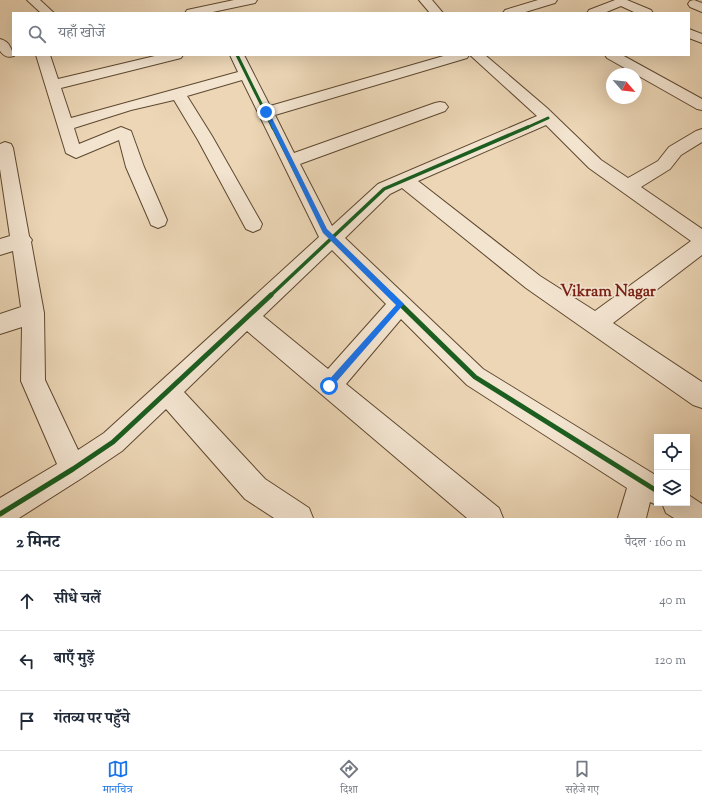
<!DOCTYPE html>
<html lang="hi">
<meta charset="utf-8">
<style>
body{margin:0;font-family:"Sorts Mill Goudy","Noto Serif Devanagari",serif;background:#f6f6f7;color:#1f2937}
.controls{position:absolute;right:12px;bottom:12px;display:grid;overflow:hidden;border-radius:0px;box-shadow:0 4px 16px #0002}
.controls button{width:36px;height:36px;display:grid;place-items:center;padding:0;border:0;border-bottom:1px solid #e0e1e3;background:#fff;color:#1f2937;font:20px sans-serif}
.compass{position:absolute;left:606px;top:68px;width:36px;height:36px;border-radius:50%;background:#fff;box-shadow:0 4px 16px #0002;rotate:118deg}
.stop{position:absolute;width:12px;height:12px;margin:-9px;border:3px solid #1a73e8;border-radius:50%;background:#fff}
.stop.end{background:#1a73e8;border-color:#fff;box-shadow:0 1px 4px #0008}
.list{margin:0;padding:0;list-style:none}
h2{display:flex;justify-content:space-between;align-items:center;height:52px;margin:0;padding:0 16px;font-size:17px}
h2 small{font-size:13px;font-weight:400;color:#747a83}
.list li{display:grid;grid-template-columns:26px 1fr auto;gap:12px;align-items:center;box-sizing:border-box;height:60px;padding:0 16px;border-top:1px solid #e0e1e3}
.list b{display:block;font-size:15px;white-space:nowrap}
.list em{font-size:13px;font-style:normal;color:#747a83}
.icon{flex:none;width:22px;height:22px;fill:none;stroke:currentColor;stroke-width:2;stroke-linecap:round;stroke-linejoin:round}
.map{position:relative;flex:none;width:702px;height:518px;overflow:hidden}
.search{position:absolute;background:#fff;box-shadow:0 4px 16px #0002;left:12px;right:12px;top:12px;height:44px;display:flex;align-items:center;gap:10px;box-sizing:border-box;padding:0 14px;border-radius:0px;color:#747a83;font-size:15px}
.sheet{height:232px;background:#fff}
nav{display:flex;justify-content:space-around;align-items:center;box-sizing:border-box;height:56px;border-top:1px solid #e0e1e3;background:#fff;font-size:11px;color:#747a83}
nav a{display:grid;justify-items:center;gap:2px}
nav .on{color:#1a73e8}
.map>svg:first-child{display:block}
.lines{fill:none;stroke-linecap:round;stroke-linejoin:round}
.street-casing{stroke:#5e482f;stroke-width:2}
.street{fill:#f3e4d0;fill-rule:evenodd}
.cycleway-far2-casing{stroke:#f3e4d0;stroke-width:4.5}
.cycleway-far1-casing{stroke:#f3e4d0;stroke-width:6}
.cycleway-casing{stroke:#f3e4d0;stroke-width:8}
.cycleway-far2{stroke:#1b5e20;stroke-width:3}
.cycleway-far1{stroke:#1b5e20;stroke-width:3.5}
.cycleway{stroke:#1b5e20;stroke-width:5}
.route{fill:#1a73e8}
.labels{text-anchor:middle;stroke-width:3.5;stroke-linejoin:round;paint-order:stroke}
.quarter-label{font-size:16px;font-weight:bold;fill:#7a1f14;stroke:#f3e4d0}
</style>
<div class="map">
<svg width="702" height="518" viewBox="0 0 702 518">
<rect width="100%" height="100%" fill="#ecd6b6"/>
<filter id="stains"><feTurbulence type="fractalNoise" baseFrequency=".005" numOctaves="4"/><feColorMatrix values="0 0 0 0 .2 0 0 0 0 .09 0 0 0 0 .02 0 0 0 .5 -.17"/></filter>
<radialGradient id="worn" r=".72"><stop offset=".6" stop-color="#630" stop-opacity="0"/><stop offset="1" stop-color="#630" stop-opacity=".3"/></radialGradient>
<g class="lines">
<defs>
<path id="street" d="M27 0H40L54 13H41Z
M234 0H257L255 3 208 13H185L187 10Z
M419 0H432L443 13H430Z
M538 0H557L555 3 522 13H503L505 10Z
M615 0H627L651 10 653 13H636L621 6 604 13H587L589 10Z
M694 0 702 3V12L690 7 688 4 690 1Z
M689 29 702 34V43L689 38Z
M0 39C11 42 11 50 14 56 7 58 4 56 0 51Z
M36 55H50L58 79 159 55H183L181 58 61 88 71 118 238 72 230 55H244L270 106 447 55H469L467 58 275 115 294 153 435 103 440 102 445 103 448 107 445 111 300 164 332 226 378 184 537 116 470 55H485L547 108 601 160 628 178 658 161 669 147 696 131 702 129V142L681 155 670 169 641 187 702 229V255L613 323 702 382V408L693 405 526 288 402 188 390 194 345 238 483 369 657 476V503H661L657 505 650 502 646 518H618L627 488 467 385 401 319 346 384 499 508 503 518H467L247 331 184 392 265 479 309 508 313 518H274L245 499 166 409 122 451 82 478 19 518H0V498L57 464 21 381 22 327 0 334V314L21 307 13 251 0 255V239L10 236 0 169V144L5 142 11 144 13 148 29 236 32 240 31 242 44 313 45 380 78 450 104 433 319 237 242 80 187 96 212 136 262 224 260 229 253 232 246 229 198 140 174 100 131 110 74 128 79 144 121 127 131 131 144 167 167 220 165 225 158 228 151 225 149 220 126 167 119 140 76 158 66 153ZM546 125 589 168 691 241 595 311 540 276 418 181ZM332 250 386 304 328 369 263 316Z
M605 55H622L702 99V110L697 109 607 58Z
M687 494 702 504V518H674L666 513 662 503H687Z"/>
</defs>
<!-- street casing -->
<use href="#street" class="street-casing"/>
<!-- street -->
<use href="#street" class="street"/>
<defs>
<path id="cycleway-far2" d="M237 55 273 128
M526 128 548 118"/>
<path id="cycleway-far1" d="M273 127 325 231 392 296
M270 296 384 189 528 127"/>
<path id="cycleway" d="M391 295 475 377 657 491
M0 514 73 469 113 442 271 295"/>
</defs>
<!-- cycleway-far2 casing -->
<use href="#cycleway-far2" class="cycleway-far2-casing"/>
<!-- cycleway-far1 casing -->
<use href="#cycleway-far1" class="cycleway-far1-casing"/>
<!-- cycleway casing -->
<use href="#cycleway" class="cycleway-casing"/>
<!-- cycleway-far2 -->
<use href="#cycleway-far2" class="cycleway-far2"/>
<!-- cycleway-far1 -->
<use href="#cycleway-far1" class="cycleway-far1"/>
<!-- cycleway -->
<use href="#cycleway" class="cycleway"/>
</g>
<!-- route -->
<path class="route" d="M264 111 269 112 327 229 404 304 331 388 329 390 326 388V383L396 305 323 233Z"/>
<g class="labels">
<!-- quarter labels -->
<g class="quarter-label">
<text x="608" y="296">Vikram Nagar</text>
</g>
</g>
<rect width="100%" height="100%" filter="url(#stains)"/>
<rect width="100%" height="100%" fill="url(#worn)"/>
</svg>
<div class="controls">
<button><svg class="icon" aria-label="locate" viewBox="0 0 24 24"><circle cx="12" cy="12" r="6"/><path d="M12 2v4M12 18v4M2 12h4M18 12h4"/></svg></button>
<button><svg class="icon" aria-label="layers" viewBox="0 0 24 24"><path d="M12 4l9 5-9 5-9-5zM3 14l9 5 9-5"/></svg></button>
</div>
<svg class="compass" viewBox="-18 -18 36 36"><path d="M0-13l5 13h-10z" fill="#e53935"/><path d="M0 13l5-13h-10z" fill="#747a83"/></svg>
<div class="stop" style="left:329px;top:386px"></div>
<div class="stop end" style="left:266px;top:112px"></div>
<div class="search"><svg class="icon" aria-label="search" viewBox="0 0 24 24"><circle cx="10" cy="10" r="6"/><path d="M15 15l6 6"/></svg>यहाँ खोजें</div>
</div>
<section class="sheet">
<h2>2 मिनट<small>पैदल · 160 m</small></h2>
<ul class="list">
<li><svg class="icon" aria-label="ahead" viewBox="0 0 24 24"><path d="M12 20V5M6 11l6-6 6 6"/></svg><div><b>सीधे चलें</b></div><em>40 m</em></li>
<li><svg class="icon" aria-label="left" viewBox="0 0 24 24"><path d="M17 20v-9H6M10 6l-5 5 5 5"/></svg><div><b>बाएँ मुड़ें</b></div><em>120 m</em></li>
<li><svg class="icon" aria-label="arrive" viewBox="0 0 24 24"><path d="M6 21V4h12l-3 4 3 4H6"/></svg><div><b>गंतव्य पर पहुँचे</b></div></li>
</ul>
</section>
<nav>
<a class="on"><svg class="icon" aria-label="map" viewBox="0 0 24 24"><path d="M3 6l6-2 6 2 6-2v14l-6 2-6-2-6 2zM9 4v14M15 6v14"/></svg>मानचित्र</a>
<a><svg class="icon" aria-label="directions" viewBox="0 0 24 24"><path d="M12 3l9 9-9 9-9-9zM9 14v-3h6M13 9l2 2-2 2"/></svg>दिशा</a>
<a><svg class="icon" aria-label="saved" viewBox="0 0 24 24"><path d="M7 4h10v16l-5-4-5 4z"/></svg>सहेजे गए</a>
</nav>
